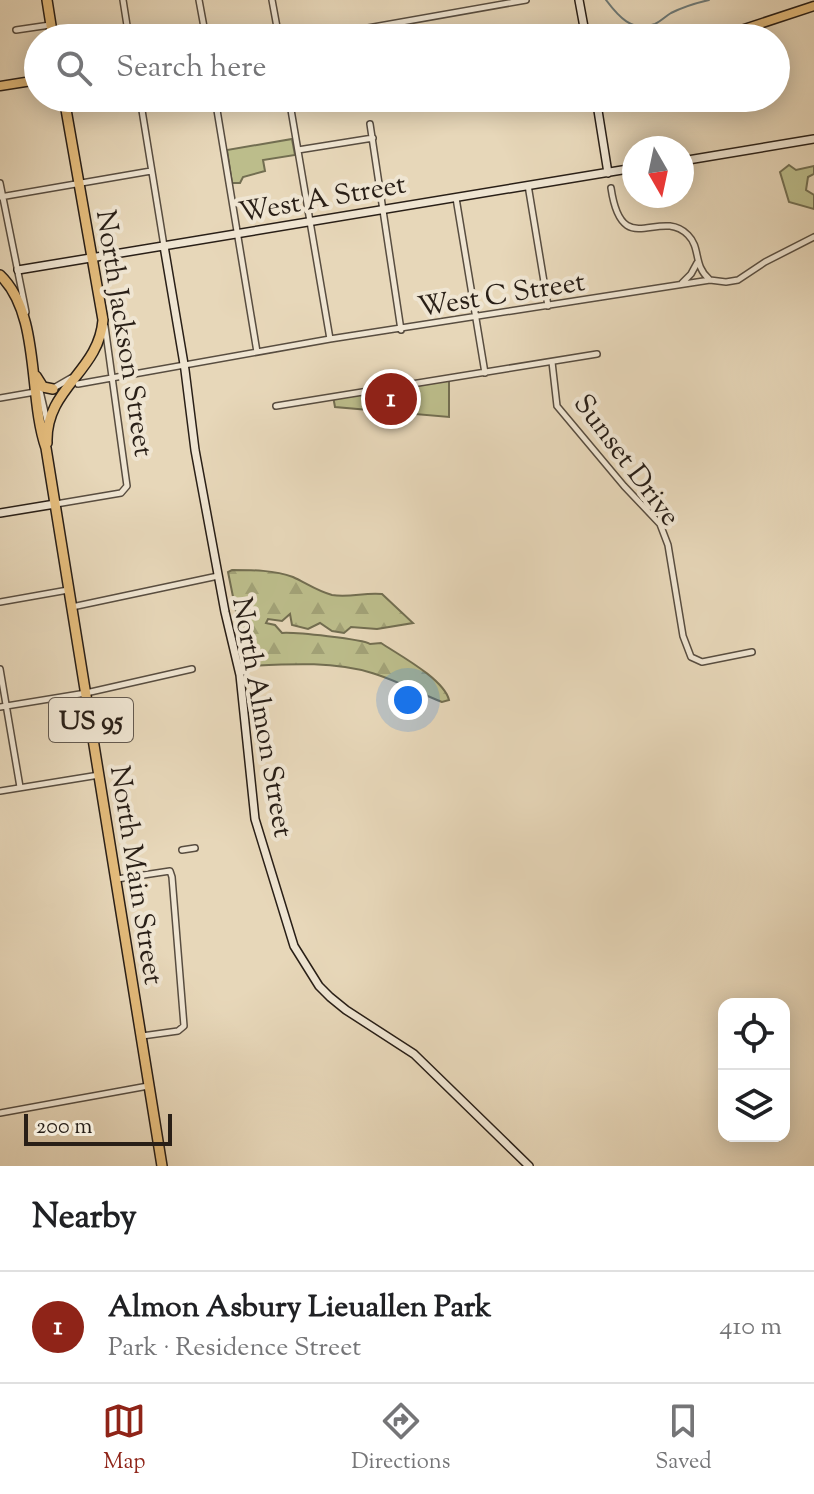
<!DOCTYPE html>
<meta charset="utf-8">
<style>
body{margin:0;font-family:"Sorts Mill Goudy",serif;background:#f6f6f6;color:#202124}
.controls{position:absolute;right:24px;bottom:24px;display:grid;overflow:hidden;border-radius:16px;box-shadow:0 4px 20px #0003}
.controls button{width:72px;height:72px;display:grid;place-items:center;padding:0;border:0;border-bottom:2px solid #e0e0e0;background:#fff;color:#202124;font:40px sans-serif}
.compass{position:absolute;left:622px;top:136px;width:72px;height:72px;border-radius:50%;background:#fff;box-shadow:0 4px 20px #0003;rotate:171deg}
.scale{position:absolute;left:24px;bottom:20px;width:148px;box-sizing:border-box;padding-left:8px;border:4px solid #291f17;border-top:0;font-size:22px;line-height:28px;white-space:nowrap;color:#291f17;-webkit-text-stroke:6px #efe5d2;paint-order:stroke}
.you{position:absolute;left:408px;top:700px;width:28px;height:28px;margin:-20px;border:6px solid #fff;border-radius:50%;background:#1a73e8;box-shadow:0 0 0 12px #1a73e833}
.badge{display:grid;place-items:center;width:52px;height:52px;border-radius:50%;background:#8f2418;color:#fff;font-size:26px;font-weight:700}
.pin{position:absolute;translate:-50% -50%;border:4px solid #fff;box-shadow:0 2px 8px #0006}
.list{margin:0;padding:0;list-style:none}
h2{display:flex;justify-content:space-between;align-items:center;height:104px;margin:0;padding:0 32px;font-size:34px}
h2 small{font-size:26px;font-weight:400;color:#757577}
.list li{display:grid;grid-template-columns:52px 1fr auto;gap:24px;align-items:center;box-sizing:border-box;height:112px;padding:0 32px;border-top:2px solid #e0e0e0}
.list b{display:block;font-size:30px;white-space:nowrap}
.list p{margin:0;font-size:26px;white-space:nowrap;color:#757577}
.list em{font-size:26px;font-style:normal;color:#757577}
.icon{flex:none;width:44px;height:44px;fill:none;stroke:currentColor;stroke-width:2;stroke-linecap:round;stroke-linejoin:round}
.map{position:relative;flex:none;width:814px;height:1166px;overflow:hidden}
.search{position:absolute;background:#fff;box-shadow:0 4px 20px #0003;left:24px;right:24px;top:24px;height:88px;display:flex;align-items:center;gap:20px;box-sizing:border-box;padding:0 28px;border-radius:44px;color:#757577;font-size:30px}
.sheet{height:216px;background:#fff}
nav{display:flex;justify-content:space-around;align-items:center;box-sizing:border-box;height:112px;border-top:2px solid #e0e0e0;background:#fff;font-size:22px;color:#757577}
nav a{display:grid;justify-items:center;gap:4px}
nav .on{color:#8f2418}
.map>svg:first-child{display:block}
.green{fill:#bcbd8b;stroke:#726e51;stroke-width:2}
.forest{fill:url(#forest-firs);stroke:#726e51;stroke-width:2}
.lines{fill:none;stroke-linecap:round;stroke-linejoin:round}
.stream{stroke:#6d7a78;stroke-width:2}
.street-casing{stroke:#584d40;stroke-width:8}
.secondary-casing{stroke:#291f17;stroke-width:10}
.primary-casing{stroke:#291f17;stroke-width:11}
.highway-casing{stroke:#291f17;stroke-width:12}
.street{stroke:#efe5d2;stroke-width:5}
.secondary{stroke:#efe5d2;stroke-width:7}
.primary{stroke:#e4bc7c;stroke-width:8}
.highway{stroke:#e4bc7c;stroke-width:9}
.labels{text-anchor:middle;stroke-width:8;stroke-linejoin:round;paint-order:stroke}
.shield{fill:#efe5d2;stroke:#645a4f;stroke-width:2}
.shield-label{font-size:26px;font-weight:bold;fill:#291f17}
.street-label{font-size:28px;fill:#291f17;stroke:#efe5d2}
</style>
<div class="map">
<svg width="814" height="1166" viewBox="0 0 814 1166">
<defs>
<pattern id="forest-firs" width="22" height="20" patternUnits="userSpaceOnUse" patternTransform="scale(2)"><rect width="22" height="20" fill="#bcbd8b"/><path d="M5 1l3.5 6h-7zM16 11l3.5 6h-7z" fill="#a2a277"/></pattern>
</defs>
<rect width="100%" height="100%" fill="#e7d7b9"/>
<filter id="stains"><feTurbulence type="fractalNoise" baseFrequency=".0025" numOctaves="4"/><feColorMatrix values="0 0 0 0 .2 0 0 0 0 .09 0 0 0 0 .02 0 0 0 .5 -.17"/></filter>
<radialGradient id="worn" r=".72"><stop offset=".6" stop-color="#630" stop-opacity="0"/><stop offset="1" stop-color="#630" stop-opacity=".3"/></radialGradient>
<!-- green -->
<path class="green" d="M292 139 295 155 263 160 265 171 243 177 240 183H232L227 150Z
M789 165 796 170 814 166V174L808 177 806 190 814 195V209L789 202 780 172Z
M449 379V417L335 407 333 396Z"/>
<!-- forest -->
<path class="forest" d="M232 570C253 570 274 570 293 577 306 583 317 591 332 595 350 598 365 592 382 594L413 623 377 629 351 627 344 633 332 631 320 623 308 629 292 625 290 614 282 621 268 619 266 623 275 625 282 633C294 632 363 639 370 644L381 643C399 655 444 679 449 700L442 702C419 693 396 680 372 673 332 661 289 664 247 666L228 572Z"/>
<g class="lines">
<!-- stream -->
<path class="stream" d="M606 0C618 16 632 33 655 24 661 21 666 16 671 13 683 7 696 3 709 0"/>
<defs>
<path id="street" d="M123 0 129 38
M199 0 206 38
M272 0 279 38
M16 30 50 25
M334 34 526 0
M140 98 164 246
M215 98 257 352
M289 98 330 339
M365 98 366 106
M370 124 401 330
M298 150 373 138
M0 183 26 312
M528 185 548 306
M611 188C622 262 659 206 688 235 701 248 693 265 709 279
M0 197 151 171
M456 198 485 373
M682 283 691 274 697 263
M552 362 557 406 624 486 660 524 668 545 683 636 691 657 702 662 752 652
M78 384 330 339 710 280 726 282 738 280 765 262 814 237
M52 389 71 378
M40 391 47 421
M0 398 35 392
M276 406 597 354
M56 504 121 493 127 486 105 326
M0 602 68 590
M72 607 218 576
M0 669 20 787
M0 707 86 693 192 669
M0 791 99 775
M182 850 195 848
M117 879 170 871 172 877 184 1026 178 1031 142 1036
M0 1113 148 1086"/>
<path id="secondary" d="M579 0 586 38
M596 98 608 173
M682 161 814 139
M164 246 185 370 195 450 225 612 240 675 255 819 294 946 319 986 330 997 346 1010 414 1054 529 1166
M18 270 634 168
M0 513 55 504"/>
<path id="primary" d="M303 38 330 36 347 38
M717 38 814 6
M0 86 38 80
M492 98H522"/>
<path id="highway" d="M47 0 53 38
M0 275C41 314 28 397 46 448L162 1166
M36 376 43 387 53 389
M47 443C45 388 99 372 103 320L64 98"/>
</defs>
<!-- street casing -->
<use href="#street" class="street-casing"/>
<!-- secondary casing -->
<use href="#secondary" class="secondary-casing"/>
<!-- primary casing -->
<use href="#primary" class="primary-casing"/>
<!-- highway casing -->
<use href="#highway" class="highway-casing"/>
<!-- street -->
<use href="#street" class="street"/>
<!-- secondary -->
<use href="#secondary" class="secondary"/>
<!-- primary -->
<use href="#primary" class="primary"/>
<!-- highway -->
<use href="#highway" class="highway"/>
</g>
<g class="labels">
<!-- shield labels -->
<rect class="shield" x="49" y="698" width="84" height="44" rx="6"/>
<g class="shield-label">
<text x="91" y="729">US 95</text>
</g>
<!-- street labels -->
<g class="street-label">
<text transform="translate(322 197) rotate(-10)" y="10">West A Street</text>
<text transform="translate(501 293) rotate(-9)" y="10">West C Street</text>
<text transform="translate(126 333) rotate(81)" y="10">North Jackson Street</text>
<text transform="translate(628 459) rotate(53)" y="10">Sunset Drive</text>
<text transform="translate(264 717) rotate(80)" y="10">North Almon Street</text>
<text transform="translate(138 875) rotate(81)" y="10">North Main Street</text>
</g>
</g>
<rect width="100%" height="100%" filter="url(#stains)"/>
<rect width="100%" height="100%" fill="url(#worn)"/>
</svg>
<div class="controls">
<button><svg class="icon" aria-label="locate" viewBox="0 0 24 24"><circle cx="12" cy="12" r="6"/><path d="M12 2v4M12 18v4M2 12h4M18 12h4"/></svg></button>
<button><svg class="icon" aria-label="layers" viewBox="0 0 24 24"><path d="M12 4l9 5-9 5-9-5zM3 14l9 5 9-5"/></svg></button>
</div>
<svg class="compass" viewBox="-18 -18 36 36"><path d="M0-13l5 13h-10z" fill="#e53935"/><path d="M0 13l5-13h-10z" fill="#757577"/></svg>
<div class="scale">200 m</div>
<div class="you"></div>
<div class="pin badge" style="left:391px;top:399px">1</div>
<div class="search"><svg class="icon" aria-label="search" viewBox="0 0 24 24"><circle cx="10" cy="10" r="6"/><path d="M15 15l6 6"/></svg>Search here</div>
</div>
<section class="sheet">
<h2>Nearby<small></small></h2>
<ul class="list">
<li><span class="badge">1</span><div><b>Almon Asbury Lieuallen Park</b><p>Park · Residence Street</p></div><em>410 m</em></li>
</ul>
</section>
<nav>
<a class="on"><svg class="icon" aria-label="map" viewBox="0 0 24 24"><path d="M3 6l6-2 6 2 6-2v14l-6 2-6-2-6 2zM9 4v14M15 6v14"/></svg>Map</a>
<a><svg class="icon" aria-label="directions" viewBox="0 0 24 24"><path d="M12 3l9 9-9 9-9-9zM9 14v-3h6M13 9l2 2-2 2"/></svg>Directions</a>
<a><svg class="icon" aria-label="saved" viewBox="0 0 24 24"><path d="M7 4h10v16l-5-4-5 4z"/></svg>Saved</a>
</nav>
